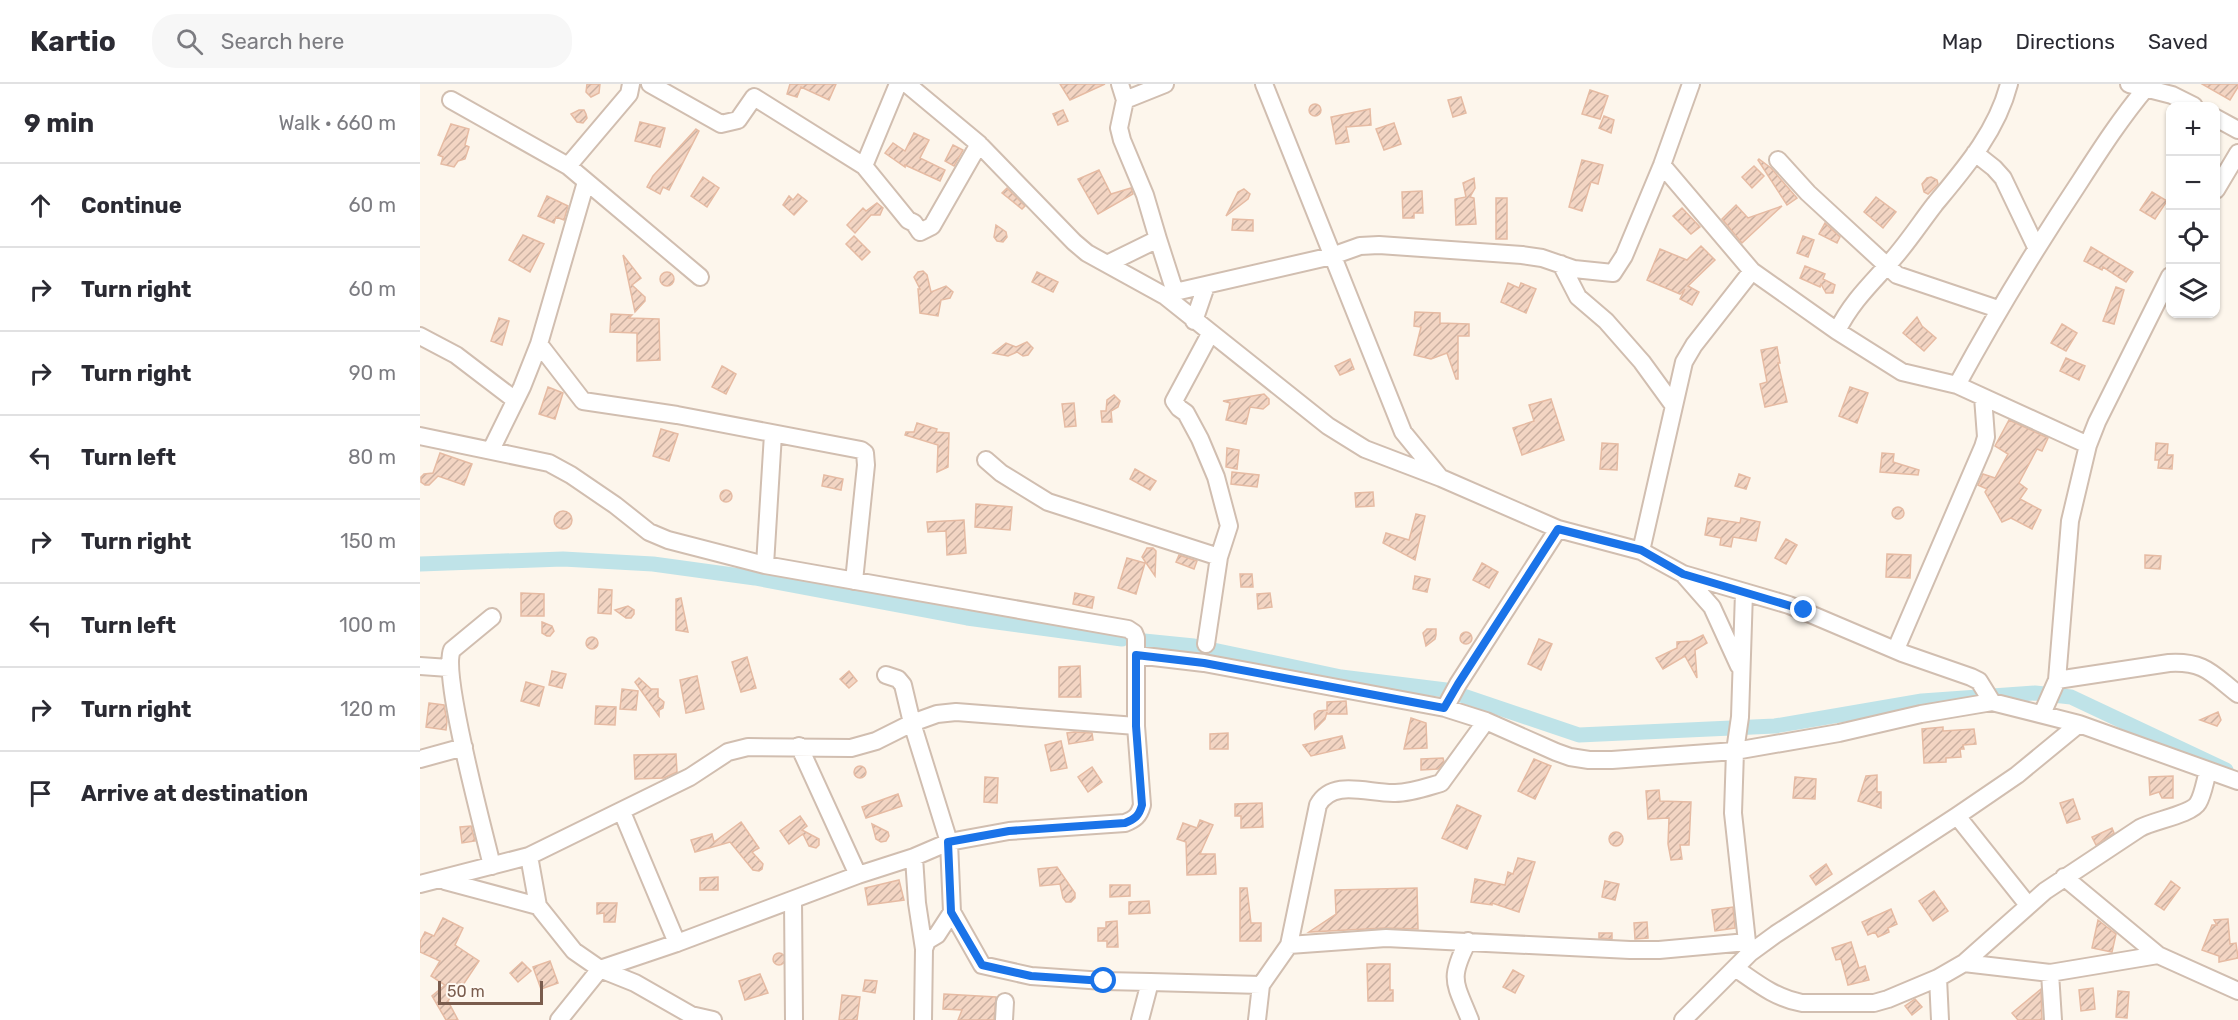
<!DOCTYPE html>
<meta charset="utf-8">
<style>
body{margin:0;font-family:Rubik,sans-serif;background:#f7f7f7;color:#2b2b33}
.controls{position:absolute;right:18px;top:18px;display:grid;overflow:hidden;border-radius:12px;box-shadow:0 2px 4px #0004}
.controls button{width:54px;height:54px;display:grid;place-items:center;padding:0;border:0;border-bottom:2px solid #e1e1e2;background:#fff;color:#2b2b33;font:30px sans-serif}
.scale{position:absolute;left:18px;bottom:15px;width:105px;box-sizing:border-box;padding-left:6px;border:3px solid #7a5c4d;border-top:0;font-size:16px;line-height:21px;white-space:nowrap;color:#7a5c4d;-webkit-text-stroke:4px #fffaf3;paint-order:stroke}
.stop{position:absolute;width:18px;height:18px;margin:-14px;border:4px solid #1a73e8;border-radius:50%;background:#fff}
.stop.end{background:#1a73e8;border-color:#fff;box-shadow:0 2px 6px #0008}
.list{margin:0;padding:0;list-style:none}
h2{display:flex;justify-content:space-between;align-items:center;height:78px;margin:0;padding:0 24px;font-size:26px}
h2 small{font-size:20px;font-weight:400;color:#7c7c81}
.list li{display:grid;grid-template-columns:39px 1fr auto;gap:18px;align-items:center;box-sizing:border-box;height:84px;padding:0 24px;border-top:2px solid #e1e1e2}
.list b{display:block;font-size:22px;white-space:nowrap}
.list em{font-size:20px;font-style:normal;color:#7c7c81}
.icon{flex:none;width:33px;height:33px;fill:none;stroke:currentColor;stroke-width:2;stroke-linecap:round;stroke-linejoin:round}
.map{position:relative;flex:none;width:1818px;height:936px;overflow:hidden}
header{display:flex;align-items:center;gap:36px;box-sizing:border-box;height:84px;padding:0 30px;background:#fff;border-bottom:2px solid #e1e1e2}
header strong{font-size:28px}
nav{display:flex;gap:33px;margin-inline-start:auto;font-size:21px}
.search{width:420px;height:54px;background:#f7f7f7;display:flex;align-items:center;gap:15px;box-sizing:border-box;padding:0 21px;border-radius:24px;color:#7c7c81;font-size:22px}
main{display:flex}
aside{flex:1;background:#fff}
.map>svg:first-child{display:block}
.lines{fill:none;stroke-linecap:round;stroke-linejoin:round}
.canal{stroke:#bfe3e8;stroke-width:15}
.building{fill:url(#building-hatch);stroke:#e6bba3;stroke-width:1.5}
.minor-casing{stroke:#d1beb0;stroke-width:20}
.minor{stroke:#fff;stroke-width:16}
.route{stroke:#1a73e8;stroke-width:8}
</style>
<header>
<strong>Kartio</strong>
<div class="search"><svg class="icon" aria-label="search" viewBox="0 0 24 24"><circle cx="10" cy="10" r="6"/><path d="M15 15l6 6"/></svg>Search here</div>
<nav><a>Map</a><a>Directions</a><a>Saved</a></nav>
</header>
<main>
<aside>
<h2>9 min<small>Walk · 660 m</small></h2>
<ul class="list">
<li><svg class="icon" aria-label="ahead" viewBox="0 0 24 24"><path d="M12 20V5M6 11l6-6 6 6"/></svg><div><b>Continue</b></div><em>60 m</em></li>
<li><svg class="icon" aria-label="right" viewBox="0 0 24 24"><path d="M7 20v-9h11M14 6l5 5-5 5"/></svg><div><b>Turn right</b></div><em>60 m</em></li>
<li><svg class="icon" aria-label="right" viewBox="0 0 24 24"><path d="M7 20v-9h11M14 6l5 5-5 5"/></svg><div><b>Turn right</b></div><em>90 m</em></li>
<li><svg class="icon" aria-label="left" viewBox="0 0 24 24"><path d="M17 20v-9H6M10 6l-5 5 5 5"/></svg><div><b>Turn left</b></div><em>80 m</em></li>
<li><svg class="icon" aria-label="right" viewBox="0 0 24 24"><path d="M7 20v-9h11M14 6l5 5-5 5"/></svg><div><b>Turn right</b></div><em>150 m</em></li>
<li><svg class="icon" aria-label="left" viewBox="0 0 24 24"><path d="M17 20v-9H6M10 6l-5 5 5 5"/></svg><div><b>Turn left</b></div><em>100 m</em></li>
<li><svg class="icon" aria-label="right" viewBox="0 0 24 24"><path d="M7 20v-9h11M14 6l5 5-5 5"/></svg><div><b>Turn right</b></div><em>120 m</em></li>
<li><svg class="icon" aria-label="arrive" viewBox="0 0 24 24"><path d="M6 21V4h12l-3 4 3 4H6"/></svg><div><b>Arrive at destination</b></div></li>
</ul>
</aside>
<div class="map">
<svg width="1818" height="936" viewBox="0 0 1818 936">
<defs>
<pattern id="building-hatch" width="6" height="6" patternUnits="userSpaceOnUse" patternTransform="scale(1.5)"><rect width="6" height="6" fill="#f3d5c3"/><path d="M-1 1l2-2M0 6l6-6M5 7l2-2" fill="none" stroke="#cab0a1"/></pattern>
</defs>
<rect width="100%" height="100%" fill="#fdf6ec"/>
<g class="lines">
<!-- canal -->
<path class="canal" d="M0 480 143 475 233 480 335 494 547 534 702 555
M724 557 774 562 921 593 1026 606 1159 651 1355 642 1502 617 1615 609 1651 613 1806 686"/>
</g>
<!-- building -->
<path class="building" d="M167 0H180L179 9 171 13 166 8Z
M370 0H416L409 16 381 3 377 13 367 10Z
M640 0H685L650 16Z
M1782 0H1818V3L1810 16Z
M1170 6 1188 12 1180 35 1162 30Z
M1041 13 1046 29 1033 33 1028 16Z
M889 26a6 6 0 1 1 12 0a6 6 0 1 1-12 0Z
M950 25 951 41 926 43 929 58 916 60 911 33Z
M159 26H164L166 30 167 34 163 39 157 38 151 30Z
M643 26 648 37 638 41 633 30Z
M1184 32 1194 36 1191 49 1179 44Z
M220 38 245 44 240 63 215 57Z
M974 39 981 60 964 66 956 45Z
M31 40 49 45 45 61 49 63 45 75 38 77 34 83 21 80 23 73 18 71Z
M276 45 279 47 249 106 243 103 240 110 227 103 233 92Z
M494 49 509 56 500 74 525 86 520 97 485 81V83L465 69 473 59 485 67Z
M533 61 543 66 534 82 525 77Z
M1339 75 1351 84 1377 114 1367 121 1338 76Z
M1162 76 1183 81 1178 100 1171 98 1162 127 1149 123Z
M1334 82 1344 92 1332 104 1322 93Z
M679 86 691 110 711 104 713 110 678 130 658 95Z
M283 93 299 104 287 123 271 112Z
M1511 93 1517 96 1518 100 1508 110 1504 108 1502 100 1507 94Z
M1054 94 1055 104 1050 113 1054 114 1056 140 1036 141 1035 115 1046 113 1043 99Z
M587 104 605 122 602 125 582 109Z
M824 105 830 110 828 115 806 132 818 108Z
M1002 107 1003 129H994V134H983L982 108Z
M1732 108 1747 117 1735 135 1720 126Z
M378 110 387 117 374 131 363 121 369 112 373 116Z
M127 112 148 122 144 136 136 133 134 139 118 132Z
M1456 113 1476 128 1463 144 1444 128Z
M1076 114H1087V155H1076Z
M457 119 463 124 460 131H451L435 149 427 141 443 124 446 127Z
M1316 121 1328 134 1362 122 1322 159 1302 135Z
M1262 124 1280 143 1271 150 1253 132Z
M813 135 833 136V147L812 146Z
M1405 139 1420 153 1417 159 1399 150Z
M576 141 586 148 587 153 583 158 577 157 574 153Z
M103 151 124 160 110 188 89 176Z
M434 152 450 168 442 176 426 160Z
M1383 152 1394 156 1388 173 1377 169Z
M1281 162 1295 176 1268 202 1279 208 1272 221 1260 215 1265 205 1260 210 1227 196 1240 165 1267 176Z
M1671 163 1713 188 1706 198 1683 183 1682 186 1664 177Z
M203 171 221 194 212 201 225 213V217L215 228Z
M1385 182 1405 190 1403 195 1415 201 1413 209H1406L1401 200 1400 203 1380 194Z
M503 187 507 191 511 208 526 202 533 208 530 214 521 216 518 232 500 229 498 205H500L494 193 498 188Z
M617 188 638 198 633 208 612 198Z
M240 195a7 7 0 1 1 14 0a7 7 0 1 1-14 0Z
M1088 199 1099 204 1101 199 1116 205 1106 229 1081 218Z
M1696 203 1704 206 1694 240 1683 237Z
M995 228 1020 229V239L1049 240V252H1038V295H1036L1027 269 1011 275 994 271 1001 243 994 242Z
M191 230 212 231 209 234 239 235 240 276 217 277V249L190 248Z
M1497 233 1502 242 1516 254 1504 267 1483 249Z
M79 234 89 237 82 261 71 257Z
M1642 240 1657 249 1646 267 1631 259Z
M607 258 613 264 608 271 603 272 597 268 588 272 573 269 586 259 596 263Z
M1357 263 1360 279H1358L1367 318 1345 323 1340 300 1347 298 1341 266Z
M1646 274 1665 282 1659 296 1640 287Z
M930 275 934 285 920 291 915 282Z
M302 282 316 290 306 310 292 303Z
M128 303 143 309 135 335 119 330Z
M1430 303 1448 309 1437 339 1419 332Z
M844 310 849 315V320L843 325 830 323 826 340 806 336 810 319 803 317Z
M694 311 700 317 698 323 691 327 692 338H682L681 327H686L687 316Z
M1131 315 1144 356 1102 371 1093 344 1114 337 1109 321Z
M654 319 656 342 645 343 642 320Z
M1589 336 1628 354 1622 367 1617 365 1599 399 1607 405 1600 415 1621 426 1612 445 1591 434 1582 438 1565 408 1567 405 1558 401 1563 390 1575 394 1588 370 1575 362Z
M497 339 517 345 516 348 529 349 528 383 517 388 518 361 485 351 486 348H494Z
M241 345 258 350 249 377 233 372Z
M1182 359 1198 360 1197 386 1180 385Z
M1736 359 1748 360 1747 371H1753L1752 385 1738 384 1739 376H1735Z
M807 364 819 366 817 385 806 383Z
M20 369 52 380 44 401 18 392 9 401H5L1 398V393L4 390 13 389Z
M1462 369 1474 370 1473 378 1499 386 1498 391 1460 388Z
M715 385 736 397 730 406 710 395Z
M812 388 839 391 837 403 811 400Z
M1319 390 1330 394 1326 405 1315 402Z
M404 391 423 395 421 406 402 402Z
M300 412a6 6 0 1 1 12 0a6 6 0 1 1-12 0Z
M953 408 954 422 936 423 935 409Z
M556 420 592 423 590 446 555 443Z
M1472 429a6 6 0 1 1 12 0a6 6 0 1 1-12 0Z
M134 436a9 9 0 1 1 18 0a9 9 0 1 1-18 0Z
M996 430 1005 432 995 476 963 459 966 449 989 456Z
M1288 434 1320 439 1321 434 1340 438 1336 457 1313 453 1311 463 1300 461 1301 454 1285 451Z
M544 436 546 469 527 471 526 447 508 448 507 438Z
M1366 455 1377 461 1366 480 1355 474Z
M727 464H733L736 467 735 492 722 473Z
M1467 470 1491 471 1490 494 1466 493Z
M759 471 777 477 774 485 756 478Z
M1725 471 1741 472 1740 485 1725 484Z
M707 474 725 479 716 510 698 504Z
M1062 479 1078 488 1069 504 1053 496Z
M820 490H832L833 503H821Z
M995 492 1010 495 1007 508 993 505Z
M179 505 192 506 191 530 178 529Z
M101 509 124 510V532H101Z
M655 509 674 513 672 524 653 520Z
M850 509 852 523 838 525 837 510Z
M261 514 268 548 256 546V515Z
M208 522 214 526V530L211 534H206L195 526Z
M122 538 132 542 134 547 130 552H127L122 549Z
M1007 545H1016V551L1015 555 1006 562 1003 549Z
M1040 554a6 6 0 1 1 12 0a6 6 0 1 1-12 0Z
M1283 551 1287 559 1275 566 1277 594 1265 572 1243 585 1236 574 1257 564V558L1271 557Z
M166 559a6 6 0 1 1 12 0a6 6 0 1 1-12 0Z
M1119 555 1132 560 1121 586 1108 580Z
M327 573 336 604 321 608 312 578Z
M660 582 661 613H639V583Z
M132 587 146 590 142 604 129 601Z
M429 587 437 597 429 604 420 595Z
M277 592 284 625 266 629 260 596Z
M219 594 231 605H238V613L244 618 243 624 239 626V632L215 598Z
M106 598 124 603 119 622 101 617Z
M202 605 218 607 216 626 200 625Z
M926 617 927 630H907V628L905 635 895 645 894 630 898 627 907 626V618Z
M9 619 24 621 27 637 26 646 6 643Z
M176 622 196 623 195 641 175 640Z
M1798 628 1801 636 1797 642 1780 636Z
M991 634 1006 639 1007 664 984 665Z
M1523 643V647L1554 645 1556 660 1543 661 1544 665H1540L1541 673 1526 674V678L1504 679 1502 645Z
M654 648 672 649 673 656 649 660 647 649Z
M808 649V665H790V650Z
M922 652 925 664 891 672 883 661Z
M641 657 647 684 631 687 625 661Z
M256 670 257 688 244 694 215 695 214 671Z
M1023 674 1024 678 1018 685 1001 686V675Z
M1114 675 1131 682 1115 715 1098 707Z
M434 688a6 6 0 1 1 12 0a6 6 0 1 1-12 0Z
M672 683 682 698 668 708 658 693Z
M1457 691V708H1461V724L1438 717 1446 692Z
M1753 692V714H1742L1739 708 1730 711 1729 693Z
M565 693 578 694 577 719 564 718Z
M1375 693 1396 695 1395 715 1373 714Z
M1239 706 1240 717 1271 718 1269 761H1260L1262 775 1251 776 1248 760 1249 734 1228 735 1226 707Z
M478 710 482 722 446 734 442 723Z
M1653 715 1660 735 1647 739 1640 719Z
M842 719 843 743 821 744V732H815V720Z
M1037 721 1061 732 1047 765 1022 754Z
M380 732 387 742 382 746 399 755V761L396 764 389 762 383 750 369 760 360 747Z
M780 736 793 741 780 770H795L796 790 767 791 766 758 757 755 763 739 777 744Z
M321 738 339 764 332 768 343 780 342 785 339 787 333 786 310 758 275 768 271 756 292 750 294 758Z
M452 740 468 748 469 752 466 757 461 758 456 755Z
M51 742 55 757 42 759 40 743Z
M1692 744 1694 749 1676 761 1672 753Z
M1189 755a7 7 0 1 1 14 0a7 7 0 1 1-14 0Z
M1098 774 1115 778 1099 828 1072 819V821L1051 818 1055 795 1085 801 1088 788 1093 790Z
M1406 780 1412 790 1396 801 1390 792Z
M637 783 655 809V814L651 818H646L643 814 640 800 620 802 618 785Z
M298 793V806H280V794Z
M479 796 484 816 448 821 445 804Z
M1185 797 1199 800 1195 816 1182 813Z
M1751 797 1760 804 1744 826 1735 820Z
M690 801H710V812L690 813Z
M820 804H827L831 839H841V857H820Z
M997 804 998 845 965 844 889 848 916 830 915 806Z
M1514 807 1528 827 1513 837 1499 817Z
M729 817 730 829 709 830V818Z
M177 819H197L195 838H184V829L177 830Z
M1313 823 1315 844 1295 847 1292 826Z
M1471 825 1477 840 1468 844 1469 848 1458 853 1455 848 1448 851 1442 838Z
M23 834 43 844 35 861 59 877 43 901 40 899 28 917 38 936H26L12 912 25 901 11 892 20 877 0 868V858L5 848 14 852Z
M1808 835 1810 860 1816 859 1818 874 1799 878V872L1782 866 1792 841H1797L1794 836Z
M1678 836 1696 850 1692 868 1672 864Z
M697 837 698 863H687V857H678V844H686V838Z
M1227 838 1228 854 1215 855 1214 839Z
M1179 849H1192V855L1179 854Z
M1431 858 1439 884 1445 882 1449 896 1428 901 1421 875 1416 876 1412 864Z
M353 875a6 6 0 1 1 12 0a6 6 0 1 1-12 0Z
M130 877 138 899 121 905 113 883Z
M102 878 111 887 98 898 90 889Z
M947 880H970V906H973V917H948Z
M1093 886 1104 892 1095 909 1083 903Z
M340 890 348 909 325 916 319 897Z
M445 896 457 897 455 909 443 907Z
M1673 904 1675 925 1661 927 1659 906Z
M1621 905 1622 936H1598L1592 929Z
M1698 907 1709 908 1707 934 1696 933Z
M524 910 576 913 574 936H538L542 926 523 925Z
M422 911 440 913 437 936H419Z
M1495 915 1502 923 1492 931 1485 922Z"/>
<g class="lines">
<defs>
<path id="minor" d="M230 0 301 40 318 36 334 13 444 82 488 136 494 139 500 148 512 142 559 60
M487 0 559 60 654 158 667 169 745 212 908 342 945 365 1021 394 1138 445 1221 467 1263 490 1369 521 1482 569 1551 593 1559 597 1572 618
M700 0 705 16 745 0
M844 0 983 348 1019 392
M1709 0 1752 11 1774 22
M31 16 148 82 209 10 211 0
M1796 34 1818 46
M1555 69 1574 84 1583 94 1616 163
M1358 76 1388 109 1477 191 1578 225
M1242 81 1332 187 1417 247 1482 288 1537 301 1668 361
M148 82 280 193
M444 82 478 0
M1796 106 1818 69
M738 155 755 208
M687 180 738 155 725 111 702 56 699 44 705 16
M1141 180 1158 213 1186 237 1222 278 1254 322
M745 212 755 208 912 172 940 162 959 161 1102 171 1122 174 1154 185 1193 189 1204 172 1242 81 1271 0
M774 237 786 202
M1417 247C1432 217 1451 200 1473 175 1488 158 1501 138 1515 120 1545 84 1577 47 1589 0
M0 252 36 271 95 316
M119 260 163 317 257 331 441 366 445 369 446 381 434 497
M1537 301C1574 233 1614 167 1657 102 1679 68 1700 35 1726 4
M0 352 129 379 151 391 195 421 229 448 248 456 345 481 708 545 714 549 716 554V642L722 721C719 732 715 735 705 739L589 747 529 758 494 773 438 791 257 859 180 885 139 936
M71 366 102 303 119 260 166 98
M566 376 581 389 628 418 799 473
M1221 467 1264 278 1274 261 1332 187
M345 481 353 350
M1263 490 1292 523 1319 582
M1324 508 1320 633 1315 667 1313 729 1327 858 1330 869
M72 533 32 566C21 591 64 747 72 782
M786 560 799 473 809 442 796 393 780 355 766 329 759 324 754 317 790 250
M1476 565 1563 363 1566 353 1563 313
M716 571 784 579 1025 624 1066 637 1136 668 1150 673 1169 676H1192L1315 667 1419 649 1501 630 1572 618 1659 640 1818 697
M0 582 29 584
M466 591 478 595 483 601 492 639 529 758 532 828 562 881 611 892 684 897 730 898
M1637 596 1749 579C1785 577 1792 590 1818 610
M1025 624 1038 600 1138 445
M1622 630 1637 596 1650 437 1668 361 1677 338 1750 192
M379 662 438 791
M0 675 44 663
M202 728 257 859
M1537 732 1608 821
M109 772 118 822
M494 773 497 819 504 865
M1644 793 1738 871 1818 907
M25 797 118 822 154 867 180 885 215 899 271 931 293 936
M0 800 109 772 270 693 308 668 328 663 431 664 456 657 492 639 517 630 536 628 716 642
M373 816 374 936
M1048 857C1028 896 1035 898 1050 936
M869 861 966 854 1210 866H1239L1327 858
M1544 879 1630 889 1738 871
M1315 884C1337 899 1355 914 1382 919H1454L1468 915 1518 894 1544 879 1625 807 1720 744C1732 737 1772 730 1778 719 1783 711 1785 697 1788 687
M1630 889 1633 936
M1518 894 1520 936
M503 936 504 865 507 857 517 851 532 828
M584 936 585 918
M720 936 730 898 841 901
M837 936 841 901 869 861 898 721C913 694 949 710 975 709 991 709 1007 703 1021 699L1066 637
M1263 936 1330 869 1356 850 1537 732 1597 691 1659 640"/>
</defs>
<!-- minor casing -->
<use href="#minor" class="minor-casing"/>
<!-- minor -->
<use href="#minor" class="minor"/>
</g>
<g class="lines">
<!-- route -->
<path class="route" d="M684 897 611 892 562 881 531 828 528 758 589 747 705 739C715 735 719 732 722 721L716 642V571L784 579 1024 624 1038 600 1138 445 1221 466 1263 490 1384 526"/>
</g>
</svg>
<div class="controls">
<button>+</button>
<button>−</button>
<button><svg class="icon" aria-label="locate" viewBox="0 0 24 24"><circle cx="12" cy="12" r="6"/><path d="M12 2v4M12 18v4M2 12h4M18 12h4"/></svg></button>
<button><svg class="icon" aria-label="layers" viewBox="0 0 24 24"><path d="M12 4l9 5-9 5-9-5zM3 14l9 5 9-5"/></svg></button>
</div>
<div class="scale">50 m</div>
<div class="stop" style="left:684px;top:897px"></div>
<div class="stop end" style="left:1384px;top:526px"></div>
</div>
</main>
